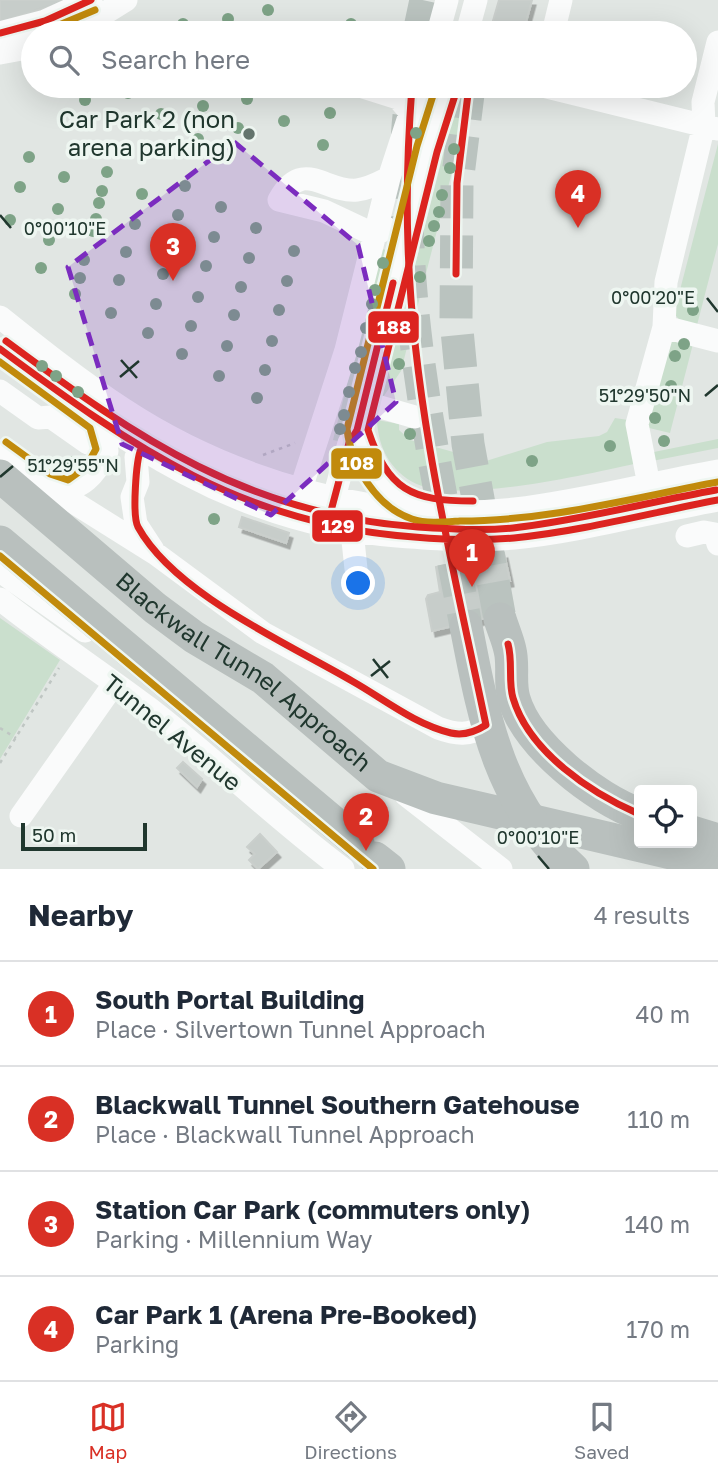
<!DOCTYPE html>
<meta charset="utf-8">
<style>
body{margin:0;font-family:"Golos Text",sans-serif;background:#f6f6f7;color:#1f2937}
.controls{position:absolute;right:21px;bottom:21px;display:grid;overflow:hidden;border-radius:7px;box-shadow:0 7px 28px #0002}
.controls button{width:63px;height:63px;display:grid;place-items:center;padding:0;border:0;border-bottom:2px solid #e0e1e3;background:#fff;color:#1f2937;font:35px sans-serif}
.scale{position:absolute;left:21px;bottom:18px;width:126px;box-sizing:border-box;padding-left:7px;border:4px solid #20372e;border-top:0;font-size:19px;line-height:24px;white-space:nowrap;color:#20372e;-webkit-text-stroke:5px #eef6f1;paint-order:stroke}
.you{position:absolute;left:359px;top:584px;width:24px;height:24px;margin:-18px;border:5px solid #fff;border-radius:50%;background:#1a73e8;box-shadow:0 0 0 10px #1a73e833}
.badge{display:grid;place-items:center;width:46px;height:46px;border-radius:50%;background:#d93025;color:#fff;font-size:23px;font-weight:700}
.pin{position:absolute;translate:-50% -58px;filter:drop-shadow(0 2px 4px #0008)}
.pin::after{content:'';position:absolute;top:37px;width:24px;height:21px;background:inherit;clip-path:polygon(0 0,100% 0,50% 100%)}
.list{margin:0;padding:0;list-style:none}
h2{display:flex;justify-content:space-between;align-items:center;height:91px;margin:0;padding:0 28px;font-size:30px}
h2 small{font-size:23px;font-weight:400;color:#747a83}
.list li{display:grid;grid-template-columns:46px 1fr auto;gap:21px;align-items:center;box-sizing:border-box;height:105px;padding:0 28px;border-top:2px solid #e0e1e3}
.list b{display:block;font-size:26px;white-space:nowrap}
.list p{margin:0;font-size:23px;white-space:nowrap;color:#747a83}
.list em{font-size:23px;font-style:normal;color:#747a83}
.icon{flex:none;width:38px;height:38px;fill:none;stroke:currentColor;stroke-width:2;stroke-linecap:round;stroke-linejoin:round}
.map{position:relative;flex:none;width:718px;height:869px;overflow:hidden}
.search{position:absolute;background:#fff;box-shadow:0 7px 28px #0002;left:21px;right:21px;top:21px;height:77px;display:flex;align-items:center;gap:18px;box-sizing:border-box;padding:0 24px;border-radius:38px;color:#747a83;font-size:26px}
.sheet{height:511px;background:#fff}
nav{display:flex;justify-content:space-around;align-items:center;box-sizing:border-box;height:98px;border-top:2px solid #e0e1e3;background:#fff;font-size:19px;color:#747a83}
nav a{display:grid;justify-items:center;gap:4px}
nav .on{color:#d93025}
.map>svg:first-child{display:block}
.green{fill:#cadfcd}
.building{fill:#c7cdca;stroke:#cacfcc;stroke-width:2;filter:url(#shadow)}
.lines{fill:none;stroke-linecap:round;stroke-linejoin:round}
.highway-tunnel{stroke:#bac3bf;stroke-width:33;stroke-dasharray:33 17;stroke-linecap:butt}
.path{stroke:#bfc6c3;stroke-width:2.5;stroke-dasharray:3.5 5;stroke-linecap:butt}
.minor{stroke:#fafbfb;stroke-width:23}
.highway{stroke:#b9c0be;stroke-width:33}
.bus-1-casing{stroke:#eef6f1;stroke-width:12}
.bus-2-casing{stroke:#eef6f1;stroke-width:12}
.bus-3-casing{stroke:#eef6f1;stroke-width:12}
.bus-1{stroke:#dc241f;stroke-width:7}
.bus-2{stroke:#c18a0c;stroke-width:7}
.bus-3{stroke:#dc241f;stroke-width:7}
.tree{fill:#7ea387}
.marked{fill:#7b2cbf;fill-opacity:0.2;stroke:#7b2cbf;stroke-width:5;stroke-dasharray:14 9;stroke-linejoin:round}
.ticks{fill:none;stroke:#20372e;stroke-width:2.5}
.poi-dot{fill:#64746d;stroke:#eef6f1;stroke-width:2.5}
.labels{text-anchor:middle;stroke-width:7;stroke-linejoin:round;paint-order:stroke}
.poi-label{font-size:24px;fill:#20372e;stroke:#eef6f1;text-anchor:end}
.street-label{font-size:24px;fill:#20372e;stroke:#eef6f1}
.ticks-label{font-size:18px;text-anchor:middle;fill:#20372e;stroke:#eef6f1;stroke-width:7;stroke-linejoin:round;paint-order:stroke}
.line-badge{stroke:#eef6f1;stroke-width:2.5}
.badge-label{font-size:19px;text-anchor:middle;font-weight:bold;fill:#fff}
</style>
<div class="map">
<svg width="718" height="869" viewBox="0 0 718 869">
<defs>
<filter id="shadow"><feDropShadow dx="3.5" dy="5.5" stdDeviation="0" flood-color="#0004"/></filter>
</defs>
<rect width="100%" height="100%" fill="#e1e6e3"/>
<!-- green -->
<path class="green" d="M464 86H474L401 371 381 400 452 119Z
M718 144V244L696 329 683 325 674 313Z
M381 249 392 251 343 442 333 440Z
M671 339 694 340 670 433 645 427Z
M615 418 628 420 634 464C584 475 470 501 422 486 393 476 378 449 377 420L399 424V430L410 440 486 461 547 442 599 436 607 432Z
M718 439V448L652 461 649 453Z
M205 465 272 491 269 500 201 471Z
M619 502 621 509C538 523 467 530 382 521L384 516Z
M0 618 60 660 0 759Z"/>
<!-- building -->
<path class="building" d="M0 0H71L0 22Z
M499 0H532L523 33 490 31Z
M242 517 289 533 286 543 239 527Z
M504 553 510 581 504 582 511 612 432 631 426 599 428 595 440 592 436 567Z
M183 762 202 779 197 787 177 768Z
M260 834 277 852 258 869 249 860 255 854 247 847Z"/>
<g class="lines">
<!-- highway-tunnel -->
<path class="highway-tunnel" d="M419 33 426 0
M469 86 457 183 456 320 468 444 500 619
M409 116C406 142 407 169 407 195 406 341 439 483 466 626"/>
<!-- path -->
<path class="path" d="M263 455 295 443
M0 728 16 738
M0 763 59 668"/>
<!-- minor -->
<path class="minor" d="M0 33 45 21 91 0
M73 33 126 0
M438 33 447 0
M467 33 476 0
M553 33 561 0
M0 53 33 47
M360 86 398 98 410 112
M543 86 718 129
M386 228 375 235 324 211 279 200C303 157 325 193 357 190 368 189 379 183 389 178
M0 317C40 349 80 381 123 409 234 482 382 524 515 509 584 501 650 483 718 471
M664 327 718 341
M0 349C125 443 236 524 397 536 436 539 476 542 514 538 583 531 650 512 718 500
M0 391 38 418 51 417
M363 402 415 417
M51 417 88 443
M357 430C366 464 379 487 410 506
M141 449 136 457 138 482 132 497 136 524 153 550
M0 451 54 490 156 554 263 633 438 728C457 735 469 736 486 725
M54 490C82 491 95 475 107 451L99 422
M658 497 649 485 637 424 664 327 666 282 704 125 703 102 718 42
M297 501 346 350 389 178 419 86
M330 512 349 443 357 430 427 149 447 86
M352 531 356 569
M687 536 704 532 715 534 718 544
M0 571 85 631
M0 599C49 638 101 672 150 709 216 760 276 819 343 869
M406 795 501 869
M21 816 114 684"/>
<!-- highway -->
<g class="highway">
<path id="s1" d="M0 476 155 608 194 637 263 678 378 776 436 798 718 864"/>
<path d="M0 542 358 843"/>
<path d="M500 619C503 629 508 640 510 650 514 666 509 682 514 699 527 745 596 799 639 814"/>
<path d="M466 626C484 719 499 803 573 869"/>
<path d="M692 832 718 840"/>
<path d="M375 858 389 869"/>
</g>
<defs>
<path id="bus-1" d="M0 33 45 21 91 0
M456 274 457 183 469 86
M0 349C132 447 244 525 414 537 447 540 481 541 514 538 583 531 650 513 718 500
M141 449C136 460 132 516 138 527 175 594 287 643 352 681 384 699 414 724 451 733 464 736 475 732 486 725 453 567 413 407 408 245 406 191 408 139 412 86
M327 526 349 443 357 430 393 283
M508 644C513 662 508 681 513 698 529 752 591 793 639 814"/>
<path id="bus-2" d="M40 33 95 10
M436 86 417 146 347 429C351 465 376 507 412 519 427 524 445 522 460 521 548 521 633 498 718 482
M0 362 90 428 96 449 86 467 68 480 50 474 6 442
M0 556 373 869"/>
<path id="bus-3" d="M457 89 437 152 368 430C388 490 411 501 473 501
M6 341C138 439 249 515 418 527 450 529 482 531 513 528 582 520 649 502 716 490"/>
</defs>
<!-- bus-1 casing -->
<use href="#bus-1" class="bus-1-casing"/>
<!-- bus-2 casing -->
<use href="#bus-2" class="bus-2-casing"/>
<!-- bus-3 casing -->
<use href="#bus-3" class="bus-3-casing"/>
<!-- bus-1 -->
<use href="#bus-1" class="bus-1"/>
<!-- bus-2 -->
<use href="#bus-2" class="bus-2"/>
<!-- bus-3 -->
<use href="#bus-3" class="bus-3"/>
</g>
<!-- trees -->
<g class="tree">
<circle cx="268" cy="10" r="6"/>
<circle cx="228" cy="19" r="6"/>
<circle cx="183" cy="24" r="6"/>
<circle cx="351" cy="24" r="6"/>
<circle cx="128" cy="93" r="6"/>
<circle cx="247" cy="99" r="6"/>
<circle cx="85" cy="100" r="6"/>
<circle cx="203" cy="106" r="6"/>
<circle cx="330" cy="113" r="6"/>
<circle cx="161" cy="114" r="6"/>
<circle cx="284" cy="121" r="6"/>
<circle cx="238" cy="128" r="6"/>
<circle cx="416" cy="133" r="6"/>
<circle cx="198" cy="139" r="6"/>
<circle cx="323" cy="145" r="6"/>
<circle cx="454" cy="149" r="6"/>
<circle cx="29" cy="157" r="6"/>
<circle cx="450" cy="168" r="6"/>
<circle cx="107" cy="172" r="6"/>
<circle cx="64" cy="177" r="6"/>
<circle cx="185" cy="186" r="6"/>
<circle cx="20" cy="187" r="6"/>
<circle cx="102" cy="191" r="6"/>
<circle cx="142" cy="194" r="6"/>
<circle cx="442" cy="195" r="6"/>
<circle cx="99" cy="203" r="6"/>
<circle cx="221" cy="207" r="6"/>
<circle cx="58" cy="209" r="6"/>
<circle cx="439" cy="212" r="6"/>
<circle cx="178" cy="215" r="6"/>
<circle cx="96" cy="219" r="6"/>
<circle cx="10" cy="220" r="6"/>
<circle cx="135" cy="224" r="6"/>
<circle cx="434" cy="226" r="6"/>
<circle cx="256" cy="228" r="6"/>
<circle cx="93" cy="231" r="6"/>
<circle cx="214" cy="237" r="6"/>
<circle cx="49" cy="240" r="6"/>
<circle cx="429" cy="241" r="6"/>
<circle cx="170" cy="245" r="6"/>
<circle cx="294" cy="251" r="6"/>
<circle cx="126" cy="252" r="6"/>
<circle cx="249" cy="258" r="6"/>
<circle cx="84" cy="260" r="6"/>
<circle cx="383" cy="263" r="6"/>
<circle cx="206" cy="266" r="6"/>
<circle cx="41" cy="268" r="6"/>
<circle cx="163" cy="274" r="6"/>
<circle cx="420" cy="277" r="6"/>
<circle cx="80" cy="278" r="6"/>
<circle cx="119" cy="280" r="6"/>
<circle cx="287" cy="281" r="6"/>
<circle cx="241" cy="287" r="6"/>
<circle cx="375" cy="290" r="6"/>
<circle cx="75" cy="294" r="6"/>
<circle cx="198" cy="297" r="6"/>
<circle cx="156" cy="304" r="6"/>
<circle cx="372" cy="304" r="6"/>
<circle cx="279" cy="310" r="6"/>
<circle cx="693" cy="310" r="6"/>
<circle cx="111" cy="313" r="6"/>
<circle cx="411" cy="314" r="6"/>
<circle cx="234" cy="315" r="6"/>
<circle cx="191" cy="326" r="6"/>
<circle cx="366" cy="328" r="6"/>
<circle cx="148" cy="333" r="6"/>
<circle cx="407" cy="333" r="6"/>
<circle cx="272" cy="341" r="6"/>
<circle cx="684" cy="344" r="6"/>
<circle cx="227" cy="346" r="6"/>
<circle cx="361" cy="352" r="6"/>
<circle cx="182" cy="354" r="6"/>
<circle cx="675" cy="356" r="6"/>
<circle cx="399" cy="364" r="6"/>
<circle cx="42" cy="366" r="6"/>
<circle cx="355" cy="368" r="6"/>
<circle cx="265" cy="370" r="6"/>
<circle cx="56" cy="376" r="6"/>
<circle cx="219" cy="376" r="6"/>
<circle cx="671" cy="386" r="6"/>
<circle cx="78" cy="392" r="6"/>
<circle cx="349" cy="392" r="6"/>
<circle cx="257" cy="398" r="6"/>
<circle cx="344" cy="415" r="6"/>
<circle cx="655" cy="418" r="6"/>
<circle cx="340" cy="429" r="6"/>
<circle cx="410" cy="434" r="6"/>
<circle cx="664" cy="441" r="6"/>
<circle cx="610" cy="446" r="6"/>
<circle cx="532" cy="461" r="6"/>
<circle cx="71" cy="462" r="6"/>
<circle cx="214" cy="519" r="6"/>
</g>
<!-- marked area -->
<path class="marked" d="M234 142 358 245 396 402 271 515 122 444 68 267Z"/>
<!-- ticks -->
<path class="ticks" d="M0 215 11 228M707 298 718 312M121 360 137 378M120 377 139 361M705 396 718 385M0 477 13 466M373 659 388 678M371 676 390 661M538 856 549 869"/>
<!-- markers -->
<circle class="poi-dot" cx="249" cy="134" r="7"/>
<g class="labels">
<!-- poi labels -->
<g class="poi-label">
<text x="235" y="128">Car Park 2 (non<tspan x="235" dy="28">arena parking)</tspan></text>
</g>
<!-- street labels -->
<g class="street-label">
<text dy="8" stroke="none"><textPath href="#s1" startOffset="313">Blackwall Tunnel Approach</textPath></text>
<text transform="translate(172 733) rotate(39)" y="8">Tunnel Avenue</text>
</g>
</g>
<g class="ticks-label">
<text x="65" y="235">0°00'10"E</text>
<text x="653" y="304">0°00'20"E</text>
<text x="645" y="402">51°29'50"N</text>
<text x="73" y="472">51°29'55"N</text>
<text x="538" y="844">0°00'10"E</text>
</g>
<g class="line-badge">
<rect x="367" y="310" width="53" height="34" rx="7" fill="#dc241f"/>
<rect x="330" y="447" width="53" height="33" rx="7" fill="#c18a0c"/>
<rect x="311" y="509" width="53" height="34" rx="7" fill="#dc241f"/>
</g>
<g class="badge-label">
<text x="394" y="334">188</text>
<text x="357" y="470">108</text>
<text x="338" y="533">129</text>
</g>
</svg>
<div class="controls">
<button><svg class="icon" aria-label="locate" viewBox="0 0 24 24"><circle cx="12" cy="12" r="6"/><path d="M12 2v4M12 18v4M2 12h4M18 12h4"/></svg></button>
</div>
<div class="scale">50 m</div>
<div class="you"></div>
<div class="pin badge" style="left:472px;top:587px">1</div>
<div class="pin badge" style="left:366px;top:851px">2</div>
<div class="pin badge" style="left:173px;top:281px">3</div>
<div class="pin badge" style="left:578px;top:228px">4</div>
<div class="search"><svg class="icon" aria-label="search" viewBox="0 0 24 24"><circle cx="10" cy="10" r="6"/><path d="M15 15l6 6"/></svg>Search here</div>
</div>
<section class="sheet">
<h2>Nearby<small>4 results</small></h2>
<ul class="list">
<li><span class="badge">1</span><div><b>South Portal Building</b><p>Place · Silvertown Tunnel Approach</p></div><em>40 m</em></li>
<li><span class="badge">2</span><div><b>Blackwall Tunnel Southern Gatehouse</b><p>Place · Blackwall Tunnel Approach</p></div><em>110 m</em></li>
<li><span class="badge">3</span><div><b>Station Car Park (commuters only)</b><p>Parking · Millennium Way</p></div><em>140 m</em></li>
<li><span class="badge">4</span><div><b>Car Park 1 (Arena Pre-Booked)</b><p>Parking</p></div><em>170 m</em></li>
</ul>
</section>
<nav>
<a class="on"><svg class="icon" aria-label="map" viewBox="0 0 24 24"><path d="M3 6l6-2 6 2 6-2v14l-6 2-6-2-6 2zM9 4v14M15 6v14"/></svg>Map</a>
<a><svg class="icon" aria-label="directions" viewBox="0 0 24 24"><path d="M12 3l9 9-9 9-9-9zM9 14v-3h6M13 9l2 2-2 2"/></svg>Directions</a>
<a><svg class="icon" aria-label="saved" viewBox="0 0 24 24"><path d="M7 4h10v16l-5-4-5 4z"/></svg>Saved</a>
</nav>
